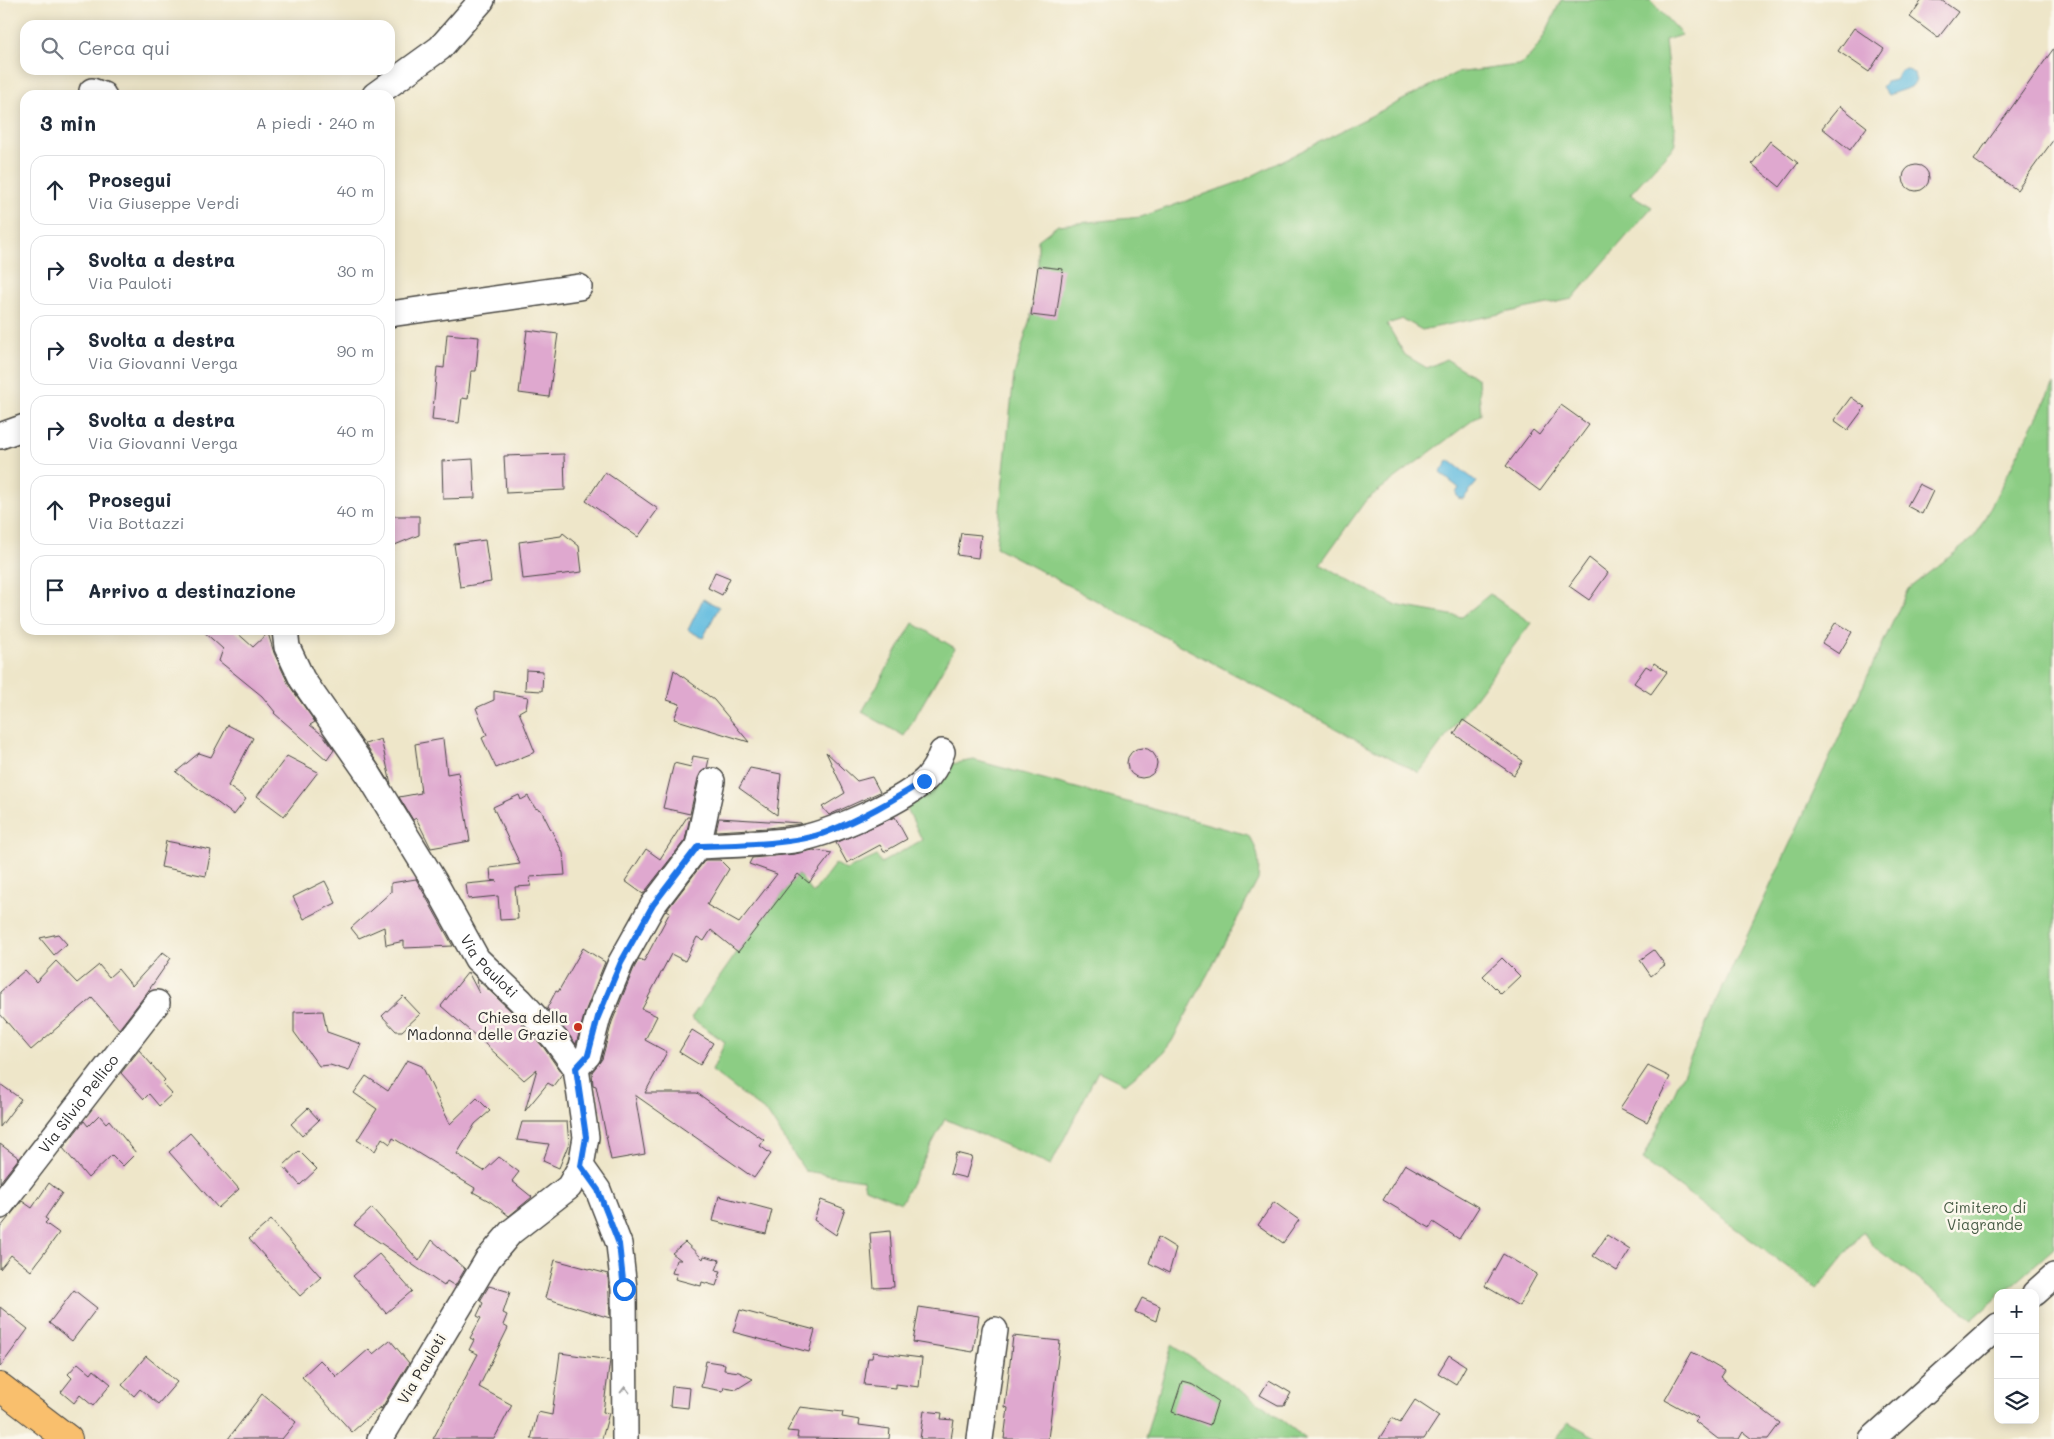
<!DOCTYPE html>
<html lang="it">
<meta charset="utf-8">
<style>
body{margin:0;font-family:Mali,sans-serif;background:#f6f6f7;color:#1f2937}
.controls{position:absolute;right:15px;bottom:15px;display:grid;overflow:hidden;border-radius:10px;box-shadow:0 2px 12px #0003}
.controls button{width:45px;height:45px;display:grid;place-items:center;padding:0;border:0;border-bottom:1px solid #e0e1e3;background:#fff;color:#1f2937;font:25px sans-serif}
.stop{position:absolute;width:15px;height:15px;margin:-11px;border:4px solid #1a73e8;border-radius:50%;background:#fff}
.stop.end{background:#1a73e8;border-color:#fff;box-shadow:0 1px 5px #0008}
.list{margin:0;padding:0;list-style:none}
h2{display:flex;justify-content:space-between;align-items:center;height:65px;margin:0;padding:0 20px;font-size:21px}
h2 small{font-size:16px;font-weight:400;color:#747a83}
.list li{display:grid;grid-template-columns:32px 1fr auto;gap:15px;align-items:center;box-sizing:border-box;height:70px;margin:0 10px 10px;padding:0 10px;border:1px solid #e0e1e3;border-radius:15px}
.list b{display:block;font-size:19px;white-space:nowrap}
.list p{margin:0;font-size:16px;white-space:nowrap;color:#747a83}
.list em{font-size:16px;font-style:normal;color:#747a83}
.icon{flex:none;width:28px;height:28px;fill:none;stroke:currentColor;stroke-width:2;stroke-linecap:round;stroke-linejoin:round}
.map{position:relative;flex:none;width:2054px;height:1439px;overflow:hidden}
.search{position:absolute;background:#fff;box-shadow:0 2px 12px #0003;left:20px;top:20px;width:375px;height:55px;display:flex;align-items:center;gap:12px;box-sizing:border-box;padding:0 18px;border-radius:15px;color:#747a83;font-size:19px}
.panel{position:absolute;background:#fff;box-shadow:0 2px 12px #0003;left:20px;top:90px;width:375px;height:545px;border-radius:15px}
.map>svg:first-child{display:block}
.green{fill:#8ccd84;stroke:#5c7c58}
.water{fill:#61bbdf;stroke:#467385}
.building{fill:#dfa8cf}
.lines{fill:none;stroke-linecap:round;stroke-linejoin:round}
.minor-casing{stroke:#484743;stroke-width:28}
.major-casing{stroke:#484743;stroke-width:30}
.minor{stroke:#fff;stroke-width:25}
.major{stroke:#f9bf6d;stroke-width:28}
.oneway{stroke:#a0a0a0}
.route{stroke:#1a73e8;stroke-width:6}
.poi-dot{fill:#c8321e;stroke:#fbf7ec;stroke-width:2}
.labels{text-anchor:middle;stroke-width:5;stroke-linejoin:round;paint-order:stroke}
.street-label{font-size:15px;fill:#2b2b2b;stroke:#fbf7ec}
.poi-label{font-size:15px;fill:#2b2b2b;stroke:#fbf7ec;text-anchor:end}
.park-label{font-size:15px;fill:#485c46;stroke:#fbf7ec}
</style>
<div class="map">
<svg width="2054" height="1439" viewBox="0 0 2054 1439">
<rect width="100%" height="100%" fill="#fbf7ec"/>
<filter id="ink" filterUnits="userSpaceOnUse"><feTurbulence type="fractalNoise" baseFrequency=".02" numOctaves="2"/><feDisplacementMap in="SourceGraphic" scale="10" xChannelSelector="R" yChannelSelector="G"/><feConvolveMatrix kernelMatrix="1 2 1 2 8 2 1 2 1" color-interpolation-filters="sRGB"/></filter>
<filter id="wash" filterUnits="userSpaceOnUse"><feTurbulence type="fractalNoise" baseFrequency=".0096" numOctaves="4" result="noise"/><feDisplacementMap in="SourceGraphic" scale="20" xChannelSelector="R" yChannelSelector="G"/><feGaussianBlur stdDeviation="1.12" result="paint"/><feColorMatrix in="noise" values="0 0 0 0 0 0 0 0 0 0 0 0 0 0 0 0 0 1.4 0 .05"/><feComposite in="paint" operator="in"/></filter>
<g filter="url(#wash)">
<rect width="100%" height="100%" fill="#eee6c9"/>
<!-- green -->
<path class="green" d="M1561 0H1650L1682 35 1665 40 1676 144 1630 194 1652 207 1572 299 1422 330 1403 319 1387 324 1405 355 1427 368 1446 359 1478 379 1481 414 1366 500 1320 564 1395 605 1462 617 1490 594 1531 623 1419 773 996 547 1014 375 1031 315 1038 266V240L1058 225 1141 217 1242 181 1456 73 1518 65C1539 55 1551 20 1561 0Z
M2054 384V1248L2003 1293H1998V1297L1973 1319 1874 1247 1863 1232 1817 1289 1643 1160 1908 589 1975 537Z
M913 623 955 648 904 736 862 712Z
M974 760 1248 835C1259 850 1260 862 1258 880L1172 1041 1163 1053 1125 1084 1098 1071 1051 1165 945 1119 901 1203 865 1188 863 1180 805 1171 768 1114 712 1071 725 1042 691 1018 738 951 798 874 813 893 835 864 846 870 877 856 881 863 922 840 906 806 932 788 951 764Z
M1172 1345 1265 1407 1306 1439H1145Z
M1568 1422 1599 1439H1556Z"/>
<!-- water -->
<path class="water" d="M1908 69 1914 74 1916 81 1911 87 1888 95 1882 87 1886 82 1895 80 1901 70Z
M1449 460 1477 482 1463 499 1458 498 1456 493 1459 488 1440 473Z
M703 599 719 607 703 638 688 630Z"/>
<g id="blocks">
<!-- building -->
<path class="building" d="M1922 0H1941L1958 12 1938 38 1910 17Z
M1854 28 1884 49 1869 72 1838 51Z
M2054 48V139L2017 190 1974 160Z
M1840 106 1867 127 1850 150 1822 128Z
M1770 141 1798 163 1780 187 1752 164Z
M1903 178a13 13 0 1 1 26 0a13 13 0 1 1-26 0Z
M1038 266 1063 269 1056 318 1031 315Z
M527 330 558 334 549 397 519 393Z
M447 334 479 337 476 371H471L468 399 462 398 459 423 432 420 437 367 444 368Z
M1851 397 1865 407 1848 430 1834 420Z
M1561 405 1589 425 1540 491 1506 466 1533 430 1539 435Z
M564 454 565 490 506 493 504 456Z
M473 459 475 498 443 499 442 461Z
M605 472 658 509 638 537 586 501Z
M1919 484 1933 491 1922 514 1907 506Z
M390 516H419V535L390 547Z
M563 533 579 546 582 572 523 579 519 542 561 536Z
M961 533 981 535 978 558 957 555Z
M485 540 491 582 460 587 454 544Z
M1589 558 1608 573 1589 600 1569 586Z
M715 572 730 578 722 595 708 588Z
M1836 622 1852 632 1839 654 1822 643Z
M202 630H234L253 647 268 633 274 653 289 685 315 722 310 725 324 736 334 750 327 760 274 713 275 712 262 696 219 661 223 649Z
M1654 663 1667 672 1651 694 1634 683 1646 666 1651 669Z
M526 670 543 671 542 691 525 690Z
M674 670 714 700 749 742 674 719 680 704 667 700Z
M494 691 528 697 526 708 519 712 535 752 496 768 482 738 487 735 476 708 494 700Z
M1463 720 1523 761 1514 775 1454 734Z
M228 725 253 738 228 786 246 799 234 815 176 772 199 753 211 757Z
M381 739 391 784 365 744Z
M443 739 447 774 458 772 470 841 431 848 416 818 413 820 399 797 421 793 415 744Z
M1127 763a15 15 0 1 1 30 0a15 15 0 1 1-30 0Z
M826 752 857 781 872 777 880 792 829 815 822 807 845 793Z
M287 756 318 772 284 816 257 796Z
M693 756 709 759 707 768 701 772 698 778 690 814 663 808 674 763 691 767Z
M750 768 781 774 777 815 739 788Z
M519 795 521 800 528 796 535 808 541 810 563 853 565 875 530 877 531 886 515 887 518 919 500 920 498 896 468 899 466 884 497 881 491 880 490 868 520 864 493 807Z
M687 817H690L685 840 643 894 625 881 646 849 660 859Z
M895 817 907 839 884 852 880 845 847 863 836 843Z
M719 818 801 823V824L768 828 716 831Z
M166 841 211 850 206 876 161 867Z
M813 850 832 853 809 883 798 874 738 952 711 930 704 941 697 937 685 961 671 954 642 1009 657 1016 645 1040 667 1052 645 1093H697L764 1140 760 1146 771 1154 754 1178 635 1095 645 1154 611 1160 596 1086 593 1085 592 1072 602 1059 612 1022 634 968 639 959 644 961 670 912 667 910 705 860H720L729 869 707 905 739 923 777 874 749 864 752 858 795 854Z
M416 879 453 946 404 948V941L386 945 384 927 359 938 351 928 391 892V883Z
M325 881 336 903 304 919 293 897Z
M58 934 67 944 54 955 40 938Z
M583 948 605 962 585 1012 576 1044 547 1008 556 991 558 992Z
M1654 950 1665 965 1651 976 1640 960Z
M163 952 171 958 146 994 119 1029 92 998 31 1050 0 1014V992L25 970 36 982 56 961 77 983 99 965 109 977 118 969 132 986Z
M1502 958 1520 976 1501 994 1483 976Z
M468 972 479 993 477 979 511 1011 544 1048 562 1074 553 1086 548 1083 525 1111 537 1069 524 1080 484 1043 441 1006Z
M403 996 420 1014 402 1031H396L382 1016Z
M323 1011 327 1032 361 1044 349 1071 330 1065 319 1066 294 1032V1012Z
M692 1030 713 1043 700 1065 679 1052Z
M139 1050 165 1080 162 1083 172 1094 159 1106 149 1094 144 1099 121 1073Z
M407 1060 422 1066 450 1124 477 1098 490 1111 475 1124 457 1154 484 1171 499 1157 519 1172 512 1181 532 1197 509 1216 491 1202 473 1192 475 1188 393 1138 390 1144 382 1138 375 1151 357 1140 377 1109 354 1093 366 1076 388 1091Z
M1648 1066 1670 1077 1647 1122 1620 1108Z
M0 1084 21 1099 0 1127Z
M308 1108 319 1120 302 1136 291 1124Z
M99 1115 106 1123 109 1120 136 1153 123 1166 112 1155 88 1178 63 1148 84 1121 88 1126Z
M522 1122H567L569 1143 559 1168 543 1161 549 1144 517 1140Z
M190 1133 239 1189 218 1208 169 1152Z
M0 1144 19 1158 0 1182Z
M299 1151 317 1169 300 1185 283 1166Z
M956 1153 972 1157 966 1178 950 1174Z
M1405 1164 1479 1207 1459 1239 1433 1222 1430 1228 1383 1200Z
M49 1183 62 1193 45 1218 48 1220 45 1223 59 1233 31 1271 11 1255 0 1269V1228L22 1201 32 1208Z
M719 1196 772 1210 766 1234 713 1221Z
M821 1200 845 1209 836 1235 814 1220Z
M1274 1202 1299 1220 1283 1243 1258 1225Z
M372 1208 419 1261 432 1240 465 1269 455 1286 447 1281 444 1286 354 1225Z
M271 1220 321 1277 300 1296 249 1239Z
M890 1231 894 1287 874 1288 870 1233Z
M1607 1235 1630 1250 1617 1271 1593 1256Z
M1158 1237 1176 1248 1169 1273 1149 1263Z
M685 1242 703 1259 704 1256 720 1260 716 1270 721 1271 716 1286 702 1282 701 1286 675 1279 677 1274 672 1273 676 1260H681L672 1253Z
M379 1254 412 1291 386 1313 353 1276Z
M1503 1254 1537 1274 1519 1306 1485 1286Z
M555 1260 608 1274 610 1318 545 1298Z
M489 1286 510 1292 503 1313 507 1315 503 1325 508 1328 479 1387 512 1405 494 1439H433L478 1354 469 1350 474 1340 470 1338 481 1318 477 1316 483 1303 480 1301Z
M74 1290 97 1308 72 1341 49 1323Z
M1142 1298 1160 1306 1156 1321 1135 1312Z
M0 1307 28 1329 0 1367Z
M919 1307 979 1316 973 1352 913 1342Z
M740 1310 815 1330 809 1352 733 1332Z
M1013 1336 1060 1341 1048 1439H1004L1008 1408 1005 1407Z
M390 1340 409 1363 381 1409 380 1407 352 1432 302 1377 320 1360 337 1377 369 1349 373 1354Z
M873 1352 922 1358 919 1387 896 1384V1388L864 1385 868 1358H872Z
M1692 1352 1724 1371 1720 1377 1780 1423 1768 1439H1752L1743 1432 1739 1439H1718L1695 1421 1698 1418 1665 1400Z
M560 1353 610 1360 603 1412 609 1413 602 1439H531L538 1412 552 1415Z
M1449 1355 1466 1366 1456 1384 1438 1373Z
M146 1356 177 1382 158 1404 140 1389 134 1396 122 1385Z
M706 1361 725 1364 724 1370 739 1372 753 1379 737 1389 724 1387 723 1391 701 1387Z
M78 1363 91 1374 94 1370 111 1384 93 1406 80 1395 74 1403 61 1392 72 1378 68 1374Z
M1269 1380 1291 1393 1284 1405H1278L1260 1395Z
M1182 1381 1193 1384 1218 1401 1210 1425 1172 1412Z
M672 1386 690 1388 688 1408 670 1406Z
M262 1394 296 1422 282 1439H228Z
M1415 1400 1439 1416 1424 1439H1379L1392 1418 1400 1423Z
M800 1407 843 1412 842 1417 860 1420 859 1425 890 1429 889 1439 797 1438 798 1432 787 1431Z
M924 1411 942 1413 941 1419 954 1420 951 1439H920Z"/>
</g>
</g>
<g filter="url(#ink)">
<use href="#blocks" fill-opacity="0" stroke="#484743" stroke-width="1"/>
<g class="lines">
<defs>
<g id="minor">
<path d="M92 91 103 95"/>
<path d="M375 95 440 48 482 0"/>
<path d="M390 314 579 287"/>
<path d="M0 436 25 427"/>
<path id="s1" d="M285 630 287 647 302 679 369 775 434 881 477 959 521 1001 555 1039 576 1068 586 1137 581 1166 569 1187 511 1232 488 1259 380 1439"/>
<path d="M698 846 712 781"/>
<path d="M576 1068 588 1055 598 1017 621 962 653 905 698 846C729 845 762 844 793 840 827 835 898 804 924 781 933 773 938 763 942 752"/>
<path d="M581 1166 598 1190 619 1244 624 1289 625 1439"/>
<path id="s2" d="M0 1206 157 1003"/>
<path d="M2035 1293 2054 1276"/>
<path d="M980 1439 995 1330"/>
<path d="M1872 1439 1998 1326"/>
</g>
<path id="major" d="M0 1387 68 1439"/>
</defs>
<!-- minor casing -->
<use href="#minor" class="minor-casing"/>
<!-- major casing -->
<use href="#major" class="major-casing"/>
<!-- minor -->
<use href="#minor" class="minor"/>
<!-- major -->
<use href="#major" class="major"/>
</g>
<!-- one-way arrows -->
<defs><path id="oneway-chevron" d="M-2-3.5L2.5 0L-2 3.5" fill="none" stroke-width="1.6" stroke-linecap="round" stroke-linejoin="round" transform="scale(1.25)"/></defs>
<use class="oneway" href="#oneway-chevron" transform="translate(625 1390) rotate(-90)"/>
</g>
<g class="lines" filter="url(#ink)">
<!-- route -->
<path class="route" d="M624 1289 619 1244 598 1190 581 1166 586 1137 576 1068 588 1055 598 1017 621 962 653 905 698 846C733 845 794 845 827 832 861 819 893 800 924 781"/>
</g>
<!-- markers -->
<circle class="poi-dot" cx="578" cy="1027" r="5"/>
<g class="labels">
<!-- street labels -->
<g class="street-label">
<text dy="5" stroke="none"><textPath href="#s1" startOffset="396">Via Pauloti</textPath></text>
<text dy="5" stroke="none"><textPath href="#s2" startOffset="129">Via Silvio Pellico</textPath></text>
<text transform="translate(422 1369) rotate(-59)" y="5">Via Pauloti</text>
</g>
<!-- poi labels -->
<g class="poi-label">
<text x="568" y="1023">Chiesa della<tspan x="568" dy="17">Madonna delle Grazie</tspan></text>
</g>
<!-- park labels -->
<g class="park-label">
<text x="1985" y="1213">Cimitero di<tspan x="1985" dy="17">Viagrande</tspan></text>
</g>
</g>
</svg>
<div class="controls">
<button>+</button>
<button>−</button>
<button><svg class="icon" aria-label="layers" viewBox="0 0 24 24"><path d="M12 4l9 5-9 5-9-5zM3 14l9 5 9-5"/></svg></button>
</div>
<div class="stop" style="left:624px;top:1289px"></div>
<div class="stop end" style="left:924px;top:781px"></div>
<div class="search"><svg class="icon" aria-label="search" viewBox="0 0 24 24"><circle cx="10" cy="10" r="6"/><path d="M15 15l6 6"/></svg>Cerca qui</div>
<section class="panel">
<h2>3 min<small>A piedi · 240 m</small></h2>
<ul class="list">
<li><svg class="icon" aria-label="ahead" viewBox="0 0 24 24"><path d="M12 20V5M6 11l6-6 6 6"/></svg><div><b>Prosegui</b><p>Via Giuseppe Verdi</p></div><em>40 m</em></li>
<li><svg class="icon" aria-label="right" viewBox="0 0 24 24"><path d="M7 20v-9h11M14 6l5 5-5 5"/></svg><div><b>Svolta a destra</b><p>Via Pauloti</p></div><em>30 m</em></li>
<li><svg class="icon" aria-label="right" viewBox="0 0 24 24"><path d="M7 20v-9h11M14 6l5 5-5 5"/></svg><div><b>Svolta a destra</b><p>Via Giovanni Verga</p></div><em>90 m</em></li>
<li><svg class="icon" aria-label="right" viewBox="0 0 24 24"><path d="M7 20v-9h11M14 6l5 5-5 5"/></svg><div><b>Svolta a destra</b><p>Via Giovanni Verga</p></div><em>40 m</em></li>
<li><svg class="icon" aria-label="ahead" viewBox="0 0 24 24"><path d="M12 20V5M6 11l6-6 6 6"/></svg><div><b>Prosegui</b><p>Via Bottazzi</p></div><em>40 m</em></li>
<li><svg class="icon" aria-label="arrive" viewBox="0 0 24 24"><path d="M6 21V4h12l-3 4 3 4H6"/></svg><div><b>Arrivo a destinazione</b></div></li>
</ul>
</section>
</div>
